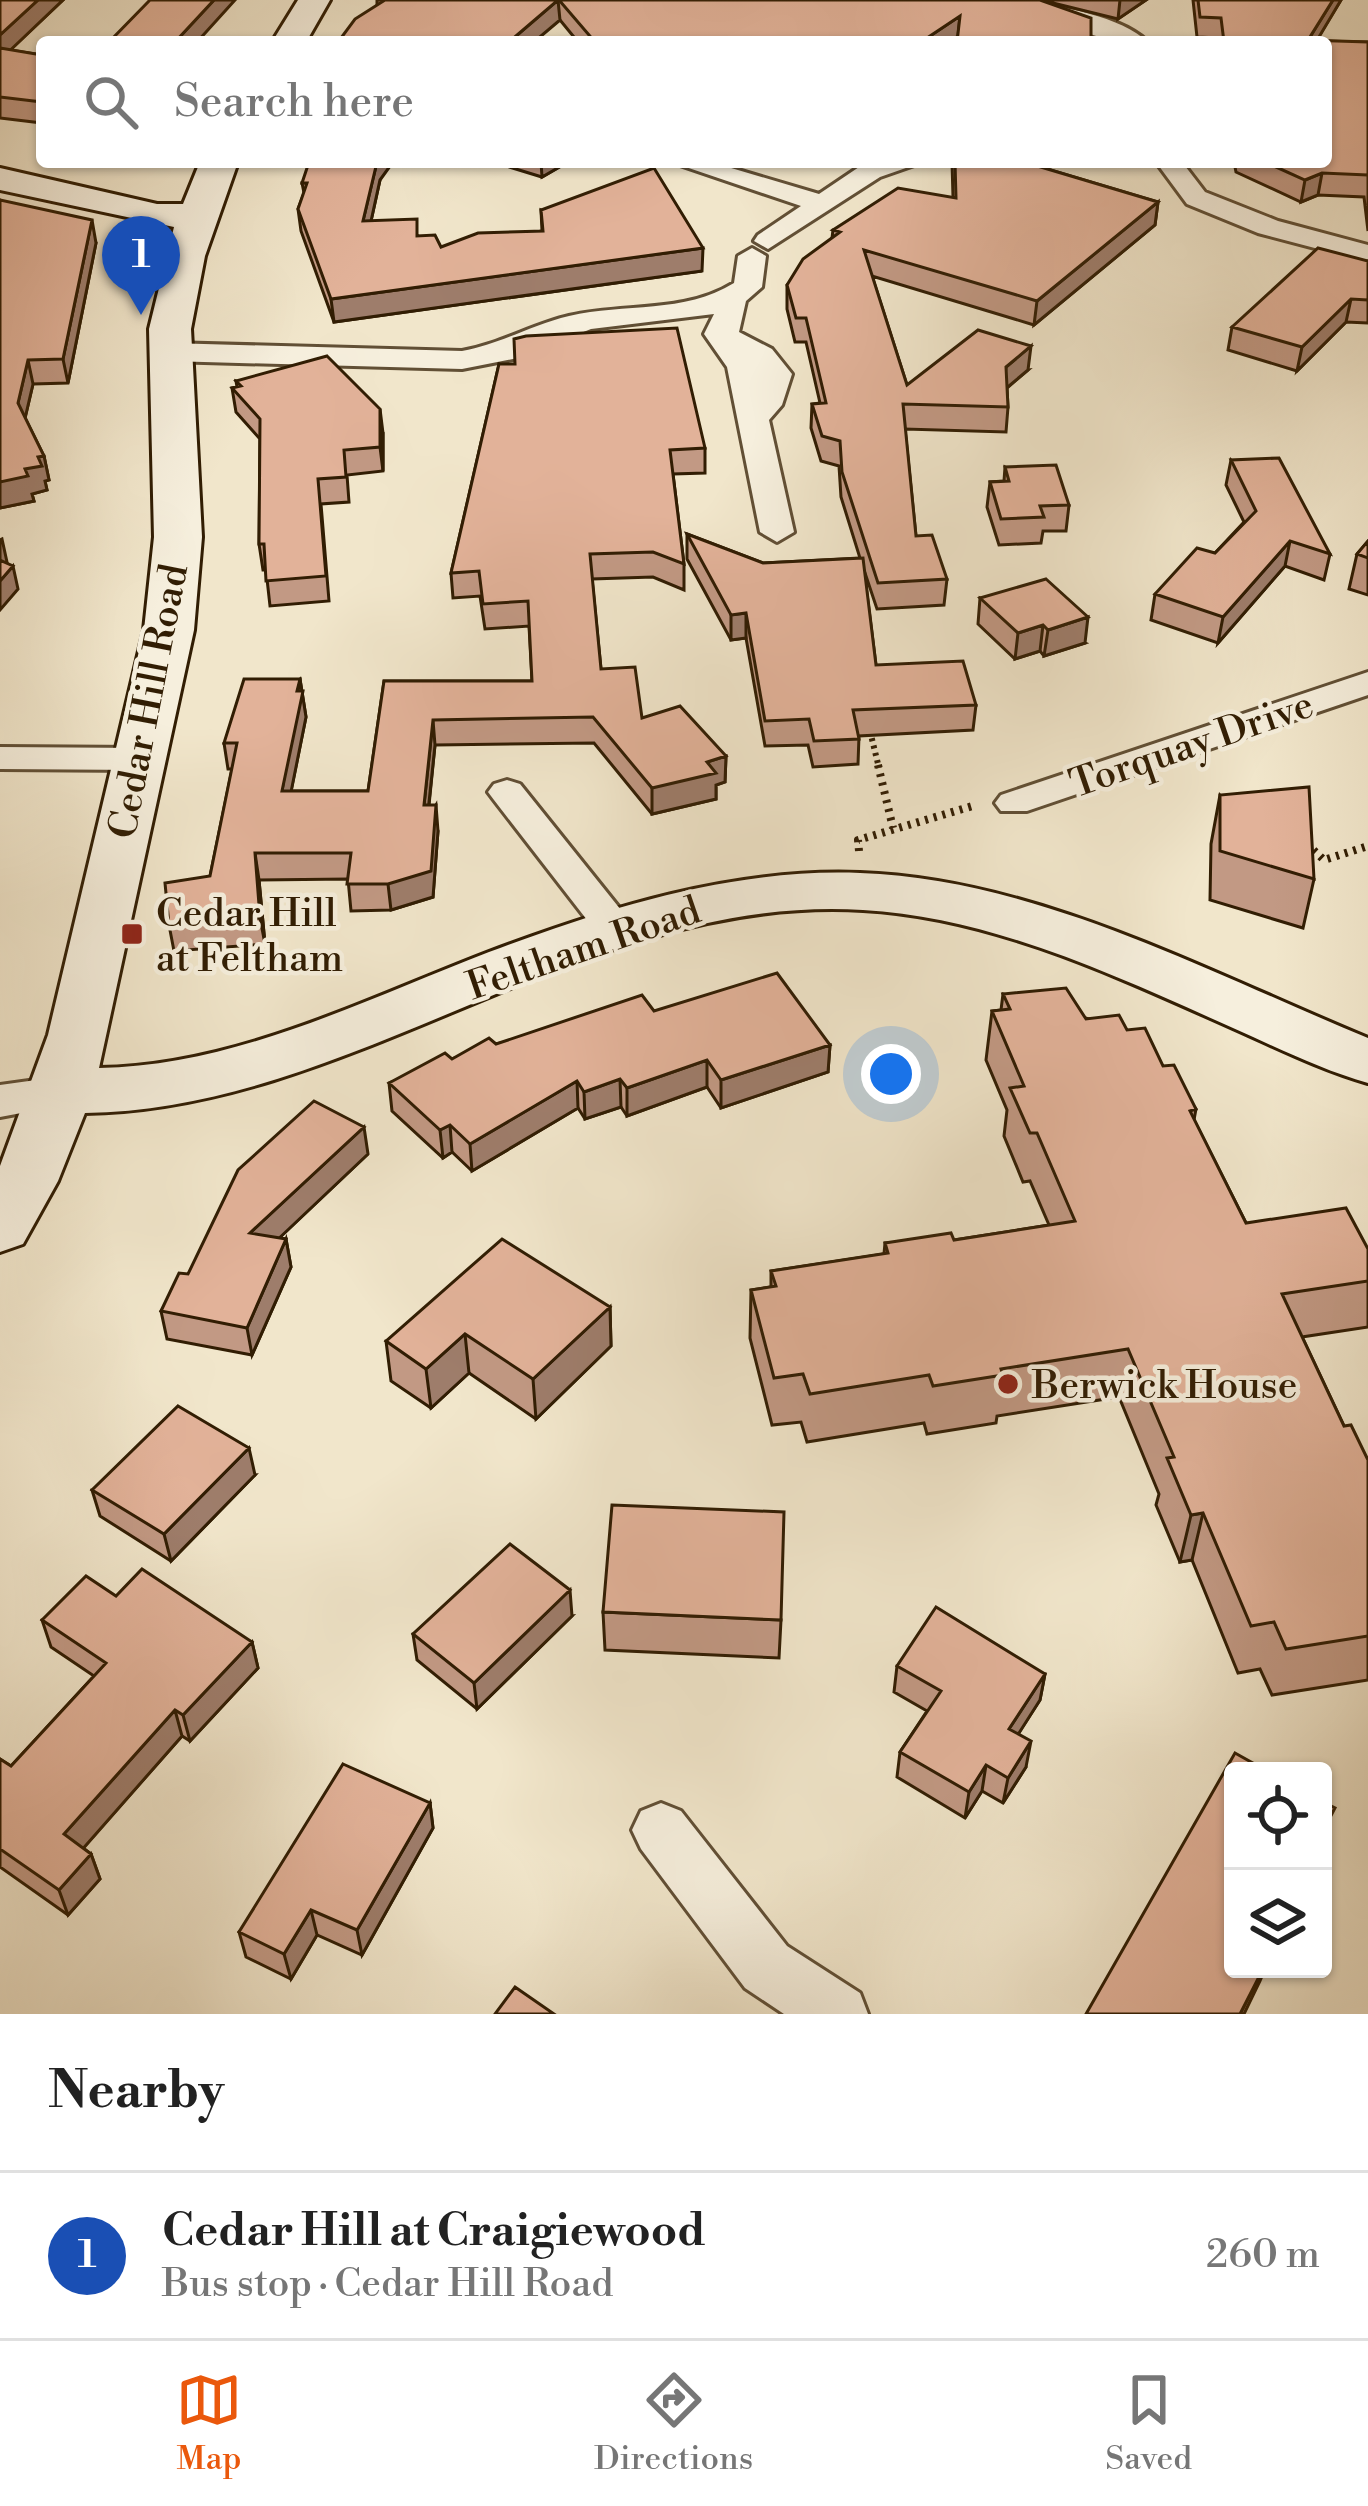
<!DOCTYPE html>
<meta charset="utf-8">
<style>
body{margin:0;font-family:"Libre Bodoni",serif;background:#f6f6f6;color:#222}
.controls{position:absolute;right:36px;bottom:36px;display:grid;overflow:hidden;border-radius:12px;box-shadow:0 3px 9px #0004}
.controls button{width:108px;height:108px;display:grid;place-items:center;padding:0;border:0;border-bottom:3px solid #e0e0e0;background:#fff;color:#222;font:60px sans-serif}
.you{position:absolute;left:891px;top:1074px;width:42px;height:42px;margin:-30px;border:9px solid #fff;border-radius:50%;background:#1a73e8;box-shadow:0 0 0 18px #1a73e833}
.badge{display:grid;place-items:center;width:78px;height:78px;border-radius:50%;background:#ea580c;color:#fff;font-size:39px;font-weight:700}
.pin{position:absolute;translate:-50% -99px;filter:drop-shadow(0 3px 6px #0008)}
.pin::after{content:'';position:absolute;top:63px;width:42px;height:36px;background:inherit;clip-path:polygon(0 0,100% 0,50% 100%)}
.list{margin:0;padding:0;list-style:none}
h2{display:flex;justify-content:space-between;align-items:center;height:156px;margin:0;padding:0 48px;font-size:51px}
h2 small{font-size:39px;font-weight:400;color:#767676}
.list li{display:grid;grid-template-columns:78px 1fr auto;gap:36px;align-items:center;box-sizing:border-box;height:168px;padding:0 48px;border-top:3px solid #e0e0e0}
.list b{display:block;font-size:45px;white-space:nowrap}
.list p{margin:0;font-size:39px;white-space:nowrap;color:#767676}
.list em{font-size:39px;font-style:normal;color:#767676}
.icon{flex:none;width:66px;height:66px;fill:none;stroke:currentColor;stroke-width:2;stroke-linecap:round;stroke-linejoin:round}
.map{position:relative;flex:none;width:1368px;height:2014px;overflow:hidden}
.search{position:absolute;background:#fff;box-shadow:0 3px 9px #0004;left:36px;right:36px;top:36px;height:132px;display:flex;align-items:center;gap:30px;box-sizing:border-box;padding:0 42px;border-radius:12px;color:#767676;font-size:45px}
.sheet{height:324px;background:#fff}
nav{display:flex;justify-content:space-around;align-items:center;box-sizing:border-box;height:168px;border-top:3px solid #e0e0e0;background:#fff;font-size:33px;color:#767676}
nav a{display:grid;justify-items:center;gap:6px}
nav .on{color:#ea580c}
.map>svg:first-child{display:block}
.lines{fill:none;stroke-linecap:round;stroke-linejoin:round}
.street-casing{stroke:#614f35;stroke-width:6}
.secondary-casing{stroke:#311d03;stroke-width:6}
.path-far1{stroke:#311d03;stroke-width:6;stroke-dasharray:3 4.5;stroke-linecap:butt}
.path{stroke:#311d03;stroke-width:8;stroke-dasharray:3 6;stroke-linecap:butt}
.street{fill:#f6efdd;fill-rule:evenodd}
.secondary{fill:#f6efdd;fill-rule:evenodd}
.wall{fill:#c29984;stroke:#311d03;stroke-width:3}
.shaded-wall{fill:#9e7d6b;stroke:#311d03;stroke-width:3}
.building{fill:#e2b299;stroke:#311d03;stroke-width:3}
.poi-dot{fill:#8f2418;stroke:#f6efdd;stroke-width:4.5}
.labels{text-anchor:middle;stroke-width:9;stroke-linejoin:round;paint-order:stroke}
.street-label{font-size:39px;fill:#311d03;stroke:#f6efdd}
.poi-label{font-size:39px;fill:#311d03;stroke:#f6efdd;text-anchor:start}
</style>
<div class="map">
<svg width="1368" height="2014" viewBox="0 0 1368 2014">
<rect width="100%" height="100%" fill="#f1e6cb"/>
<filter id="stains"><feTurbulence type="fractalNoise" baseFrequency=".00167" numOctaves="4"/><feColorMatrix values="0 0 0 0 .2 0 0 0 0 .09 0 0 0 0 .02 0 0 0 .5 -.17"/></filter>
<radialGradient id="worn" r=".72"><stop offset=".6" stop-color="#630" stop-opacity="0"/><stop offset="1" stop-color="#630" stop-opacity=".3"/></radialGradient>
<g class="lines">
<defs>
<path id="street" d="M983 0C1029 0 1114 10 1148 42H1115Z
M671 162H711L819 194 862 165 923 162 880 177 768 249 754 241 758 235 801 206Z
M1156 162H1182L1205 192 1278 221 1368 245V262L1258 233 1187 204Z
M752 248 766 256 762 287 746 301 739 332 772 349 792 374 782 405 769 420 794 532 777 542 760 532 727 367 704 334 714 314 591 329 518 358 462 369 169 361 154 352 169 343 462 351C501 344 531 325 569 316 625 303 684 314 734 283L738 256Z
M1368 672V695L1027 811H1001L995 803 1001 795Z
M0 747 140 748 159 759 140 770 0 769Z
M507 780 520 784 629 920 635 929 629 938H601L494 800 488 792 494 784Z
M65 1076 80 1080 87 1091 80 1102 0 1117V1085Z
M661 1803 681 1811 787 1946 860 1993 868 2014H784L745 1988 641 1849 632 1830 641 1811Z"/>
<path id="secondary" d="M298 0H330L306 42H272Z
M200 162H238L205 256 191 329 202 537 194 630 99 1068C235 1066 364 1000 489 952 606 908 733 868 860 873 1037 879 1208 972 1368 1038V1083C1322 1070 1278 1048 1233 1028 1116 976 992 917 863 910 586 893 358 1109 85 1113L58 1181 23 1244 0 1252V1166L48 1035 144 630 154 537 149 329 174 227 0 190V168L157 204H183Z"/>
</defs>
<!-- street casing -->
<use href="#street" class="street-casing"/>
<!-- secondary casing -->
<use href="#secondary" class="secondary-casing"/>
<!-- path-far1 -->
<path class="path-far1" d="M870 731 879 768"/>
<!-- path -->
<path class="path" d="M878 765 893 828
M1307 844 1324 860 1368 846
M859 851 858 840 976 805"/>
<!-- street -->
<use href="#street" class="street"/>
<!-- secondary -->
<use href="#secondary" class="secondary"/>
</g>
<!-- wall -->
<path class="wall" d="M0 0H63L10 50 42 55V123L0 118Z
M377 0H1146L1118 19 1041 0 958 37 950 42H578L560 20 377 5Z
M1193 0H1341L1316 41 1368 42V231L1364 197 1318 195 1301 202 1236 172 1234 162H1326V42H1218V38L1197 37Z
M493 162H568L542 177Z
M952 162H1024L1158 202 1155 225 1034 325 872 276 907 385 1028 370 1007 388 1008 407 1006 432 905 429 916 536 947 579 944 605 877 609 864 570 876 665 976 705 973 730 859 736 858 764 813 767 808 745 765 746 746 638 731 640 687 559V534L763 563 860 558 841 497 839 466 821 461 811 428 812 404 820 403 806 342H795L787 309V285L832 238 833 230 953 197Z
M380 180 371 221 418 236 441 247 542 231 541 210 702 271 334 322 301 231 298 209 304 193 302 183Z
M0 200 96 243 68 383 33 384 25 418 44 456 49 480 45 481 47 490 32 494 34 501 0 508Z
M1368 261V323L1346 322 1297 371 1228 350 1232 327Z
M499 364 705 448V473L673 474 684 564V590L653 577 592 579 601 669 642 718 726 756 725 782 716 785V799L652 814 594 743 435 745 429 805 438 831 433 897 391 910 351 911 348 879 259 880 265 944 174 951 169 925 210 876 232 769H228L224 743 300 679 306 717 291 791H368L384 681H532L529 626 485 629 480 596 453 598 451 573Z
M236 381 383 433V471L347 475 349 502 321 504 329 601 270 606 266 570H263L259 544 260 439 236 412 232 388 237 387Z
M1231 460 1330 554 1324 580 1285 566 1218 643 1151 620 1155 594 1215 553 1244 522 1226 485Z
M1005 467 1069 505 1066 531H1043L1041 543 999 545 987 507 990 482 1004 481Z
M1368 541V595L1349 589 1357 554Z
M980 598 1085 643 1044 656 1040 651 1015 659 978 624Z
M1220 795 1314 879 1303 928 1210 900 1211 844Z
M1003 994 1127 1030 1163 1066 1196 1109 1194 1120 1246 1223 1368 1249V1327L1302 1337 1344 1426 1368 1460V1680L1272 1695 1260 1669 1238 1673 1192 1560 1180 1562 1156 1505 1159 1494 1119 1397 997 1416 996 1423 927 1434 924 1423 807 1442 801 1422 772 1425 750 1338 751 1290 771 1287V1271L884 1254 885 1243 954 1240 1049 1225 1030 1181 1023 1182 1004 1136 1007 1110 986 1060 992 1011 1001 1010Z
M654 1011 830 1045 828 1072 721 1108 707 1087 627 1116 621 1107 585 1119 578 1108 472 1171 452 1152 443 1158 392 1111 389 1083 452 1059 496 1044Z
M368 1154 279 1238 286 1239 291 1267 252 1355 167 1339 161 1311 188 1274Z
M610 1307 611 1346 536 1419 469 1373 431 1408 391 1381 386 1341Z
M255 1475 171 1561 100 1516 92 1490Z
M116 1596 252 1642 258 1668 190 1741 182 1736 83 1848 91 1854 100 1879 68 1915 0 1867V1759L11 1766 94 1676 51 1647 42 1620Z
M603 1612 781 1620 779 1658 605 1650Z
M572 1616 477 1709 417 1660 413 1634Z
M897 1666 1045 1674 1040 1700 1018 1734 1026 1767 1003 1803 982 1791 965 1818 897 1777 900 1752 927 1711 894 1692Z
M430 1803 433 1828 362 1955 317 1935 291 1979 246 1957 239 1932Z"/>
<!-- shaded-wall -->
<path class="shaded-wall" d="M38 0H63L0 60V35Z
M214 0H235L197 42H175Z
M558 0 560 20 534 42H509Z
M1120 0H1146L1118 19Z
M1333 0H1341L1316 42H1307Z
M960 16 958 36 950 42H921Z
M377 162H393L380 180 366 244 363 221Z
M541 162H568L542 177Z
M1322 173 1318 195 1301 202 1305 180Z
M1158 202 1155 225 1034 325 1037 301Z
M92 220 96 243 68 383 63 359Z
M703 248 702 271 334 322 331 299Z
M1351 299 1346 322 1297 371 1302 347Z
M1031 346 1028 370 1003 391 1006 367Z
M28 360 33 384 23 427 18 403Z
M380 409 383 433V471L380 447Z
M44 456 49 480 45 481 47 490 32 494 34 501 0 508V482L25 469 38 457Z
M2 539 7 562 0 565V540Z
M1290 541 1285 566 1218 643 1223 617Z
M13 566 18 589 0 610V581Z
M746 613V638L731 640V615Z
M1088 617 1085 643 1044 656 1048 630Z
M1043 625 1040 651 1015 659 1018 633Z
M300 679 306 717 286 817 282 791Z
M433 720 435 745 426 831 424 805Z
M726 756 725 782 716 785V799L652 814V788L707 762Z
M436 805 438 831 433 897 391 910 388 884Z
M255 853 259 880 265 944 260 918Z
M830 1045 828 1072 721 1108V1080Z
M707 1060V1087L627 1116V1088Z
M620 1079 621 1107 585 1119 584 1092Z
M577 1081 578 1108 472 1171 470 1144Z
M450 1125 452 1152 443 1158 440 1130Z
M364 1127 368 1154 255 1261 250 1233Z
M286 1239 291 1267 252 1355 247 1328Z
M610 1307 611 1346 536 1419 533 1379Z
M465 1334 469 1373 431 1408 426 1369Z
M249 1448 255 1475 171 1561 164 1534Z
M1203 1513 1192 1560 1180 1562 1191 1515Z
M570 1590 572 1616 477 1709 474 1683Z
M252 1642 258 1668 190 1741 183 1715Z
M1045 1674 1040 1700 1005 1755 1009 1729Z
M175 1710 182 1736 73 1860 64 1834Z
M1031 1741 1026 1767 1003 1803 1008 1778Z
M986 1765 982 1791 965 1818 969 1792Z
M430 1803 433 1828 362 1955 357 1930Z
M91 1854 100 1879 68 1915 59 1890Z
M311 1910 317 1935 291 1979 284 1954Z
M1263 1969H1265L1260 1981 1244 2014H1240Z"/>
<!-- building -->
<path class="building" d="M0 0H38L0 35Z
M150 0H214L175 42H109Z
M385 0H558L509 42H338L355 19Z
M559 0H1040L1091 18V42H957L960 16 921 42H595Z
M1198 0H1333L1308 40 1368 42V175L1322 173 1305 180 1265 162H1326V42H1224L1221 18 1200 17Z
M0 48 42 55V102L0 97Z
M309 162H377L363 221 417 219V236L435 235 441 247 478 233 543 231 541 210 654 168 703 248 331 299 298 209 307 183H302Z
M955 162H1024L1158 202 1037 301 864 250 907 385 978 330 1031 346 1006 367 1008 407 903 404 916 536 932 535 947 579 878 583 842 472 840 441 822 436 812 404 826 403 806 318H796L787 285 803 259 840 232 833 230 898 188 956 198Z
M0 200 92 220 63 359 28 360 18 403 44 456 38 457 42 466 25 469 28 476 0 482Z
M1318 248 1368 261V300L1351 299 1302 347 1232 327Z
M677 328 705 448 670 450 684 564 653 552 590 554 601 669 635 667 642 718 680 706 726 756 707 762 716 773 652 788 593 717 433 720 424 805H436L431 871 388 884H347L351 853H255L260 918 169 925 165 883 210 876 237 743H224L244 679H300L297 691H303L282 791H368L384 681H532L528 601 483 604 479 571 451 573 499 364H515L514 339 526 336Z
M327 356 380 409V447L344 450 346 477 318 479 326 576 266 581 264 544H259L260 419 232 388 241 386 236 381Z
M1279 458 1330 554 1290 541 1223 617 1155 594 1197 548 1215 553 1256 511 1231 460Z
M1056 465 1069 505 1040 506 1044 517 1001 519 990 482 1009 481 1005 467Z
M687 534 763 563 863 558 876 665 963 661 976 705 853 710 859 739 814 741 809 719 765 721 746 613 731 615Z
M1368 541V558L1357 554Z
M0 560 13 566 0 581Z
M1046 579 1088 617 1048 630 1043 625 1018 633 980 598Z
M1309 787 1314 879 1220 851V795Z
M777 973 830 1045 721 1080 707 1060 627 1088 620 1079 584 1092 577 1081 470 1144 450 1125 440 1130 389 1083 445 1053 452 1059 489 1038 496 1044 642 995 654 1011Z
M1066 988 1086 1019 1119 1015 1127 1030 1145 1028 1163 1066 1174 1065 1196 1109 1190 1111 1246 1223 1346 1208 1368 1249V1281L1282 1294 1344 1426 1351 1425 1368 1460V1636L1286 1649 1274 1622 1251 1626 1203 1513 1191 1515 1167 1458 1174 1457 1128 1349 1001 1369 1003 1375 933 1386 929 1375 810 1394 803 1374 774 1378 751 1290 776 1286 771 1271 888 1253 885 1243 951 1233 954 1240 1075 1221 1037 1133H1030L1010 1088 1024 1086 992 1011 1010 1009 1003 994Z
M314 1101 364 1127 250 1233 286 1239 247 1328 161 1311 179 1273 188 1274 238 1170Z
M502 1239 610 1307 533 1379 465 1334 426 1369 386 1341Z
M178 1406 249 1448 164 1534 92 1490Z
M612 1505 784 1512 781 1620 603 1612Z
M510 1544 570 1590 474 1683 413 1634Z
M142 1569 252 1642 183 1715 175 1710 64 1834 91 1854 59 1890 0 1849V1759L11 1766 106 1663 42 1620 86 1576 116 1596Z
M936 1607 1045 1674 1009 1729 1031 1741 1008 1778 986 1765 969 1792 900 1752 941 1691 897 1666Z
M1235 1753 1267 1771H1233V1969H1263L1240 2014H1086Z
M343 1764 430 1803 357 1930 311 1910 284 1954 239 1932Z
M1323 1802 1335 1808 1323 1831Z
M515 1987 554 2014H495Z"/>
<!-- markers -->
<g class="poi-dot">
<rect x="120" y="922" width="24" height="24" rx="6"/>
<circle cx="1008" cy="1384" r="12"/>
</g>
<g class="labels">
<!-- street labels -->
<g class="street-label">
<text transform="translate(147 701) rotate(-79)" y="14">Cedar Hill Road</text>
<text transform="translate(1191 743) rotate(-19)" y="14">Torquay Drive</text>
<text transform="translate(583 947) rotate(-19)" y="14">Feltham Road</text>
</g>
<!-- poi labels -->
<g class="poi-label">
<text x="156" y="926">Cedar Hill<tspan x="156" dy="45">at Feltham</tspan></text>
<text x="1032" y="1398">Berwick House</text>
</g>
</g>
<rect width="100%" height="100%" filter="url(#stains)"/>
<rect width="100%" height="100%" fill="url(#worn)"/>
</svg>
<div class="controls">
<button><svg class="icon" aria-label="locate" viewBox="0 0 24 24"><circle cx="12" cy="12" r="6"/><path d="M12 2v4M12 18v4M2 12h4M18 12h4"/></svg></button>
<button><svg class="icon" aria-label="layers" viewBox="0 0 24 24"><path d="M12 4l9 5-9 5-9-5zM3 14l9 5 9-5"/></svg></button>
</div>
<div class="you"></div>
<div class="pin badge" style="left:141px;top:315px;background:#1a4fb4">1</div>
<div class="search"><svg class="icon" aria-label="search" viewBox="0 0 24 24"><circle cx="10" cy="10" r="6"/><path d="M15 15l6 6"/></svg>Search here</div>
</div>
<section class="sheet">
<h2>Nearby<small></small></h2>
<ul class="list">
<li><span class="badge" style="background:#1a4fb4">1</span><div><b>Cedar Hill at Craigiewood</b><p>Bus stop · Cedar Hill Road</p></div><em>260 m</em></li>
</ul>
</section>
<nav>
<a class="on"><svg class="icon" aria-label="map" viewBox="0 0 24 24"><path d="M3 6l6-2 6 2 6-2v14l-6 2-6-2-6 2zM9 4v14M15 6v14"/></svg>Map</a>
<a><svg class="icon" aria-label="directions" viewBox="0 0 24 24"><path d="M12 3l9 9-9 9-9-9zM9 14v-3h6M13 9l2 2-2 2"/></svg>Directions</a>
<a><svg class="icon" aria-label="saved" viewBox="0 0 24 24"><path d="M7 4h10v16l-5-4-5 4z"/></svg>Saved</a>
</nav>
